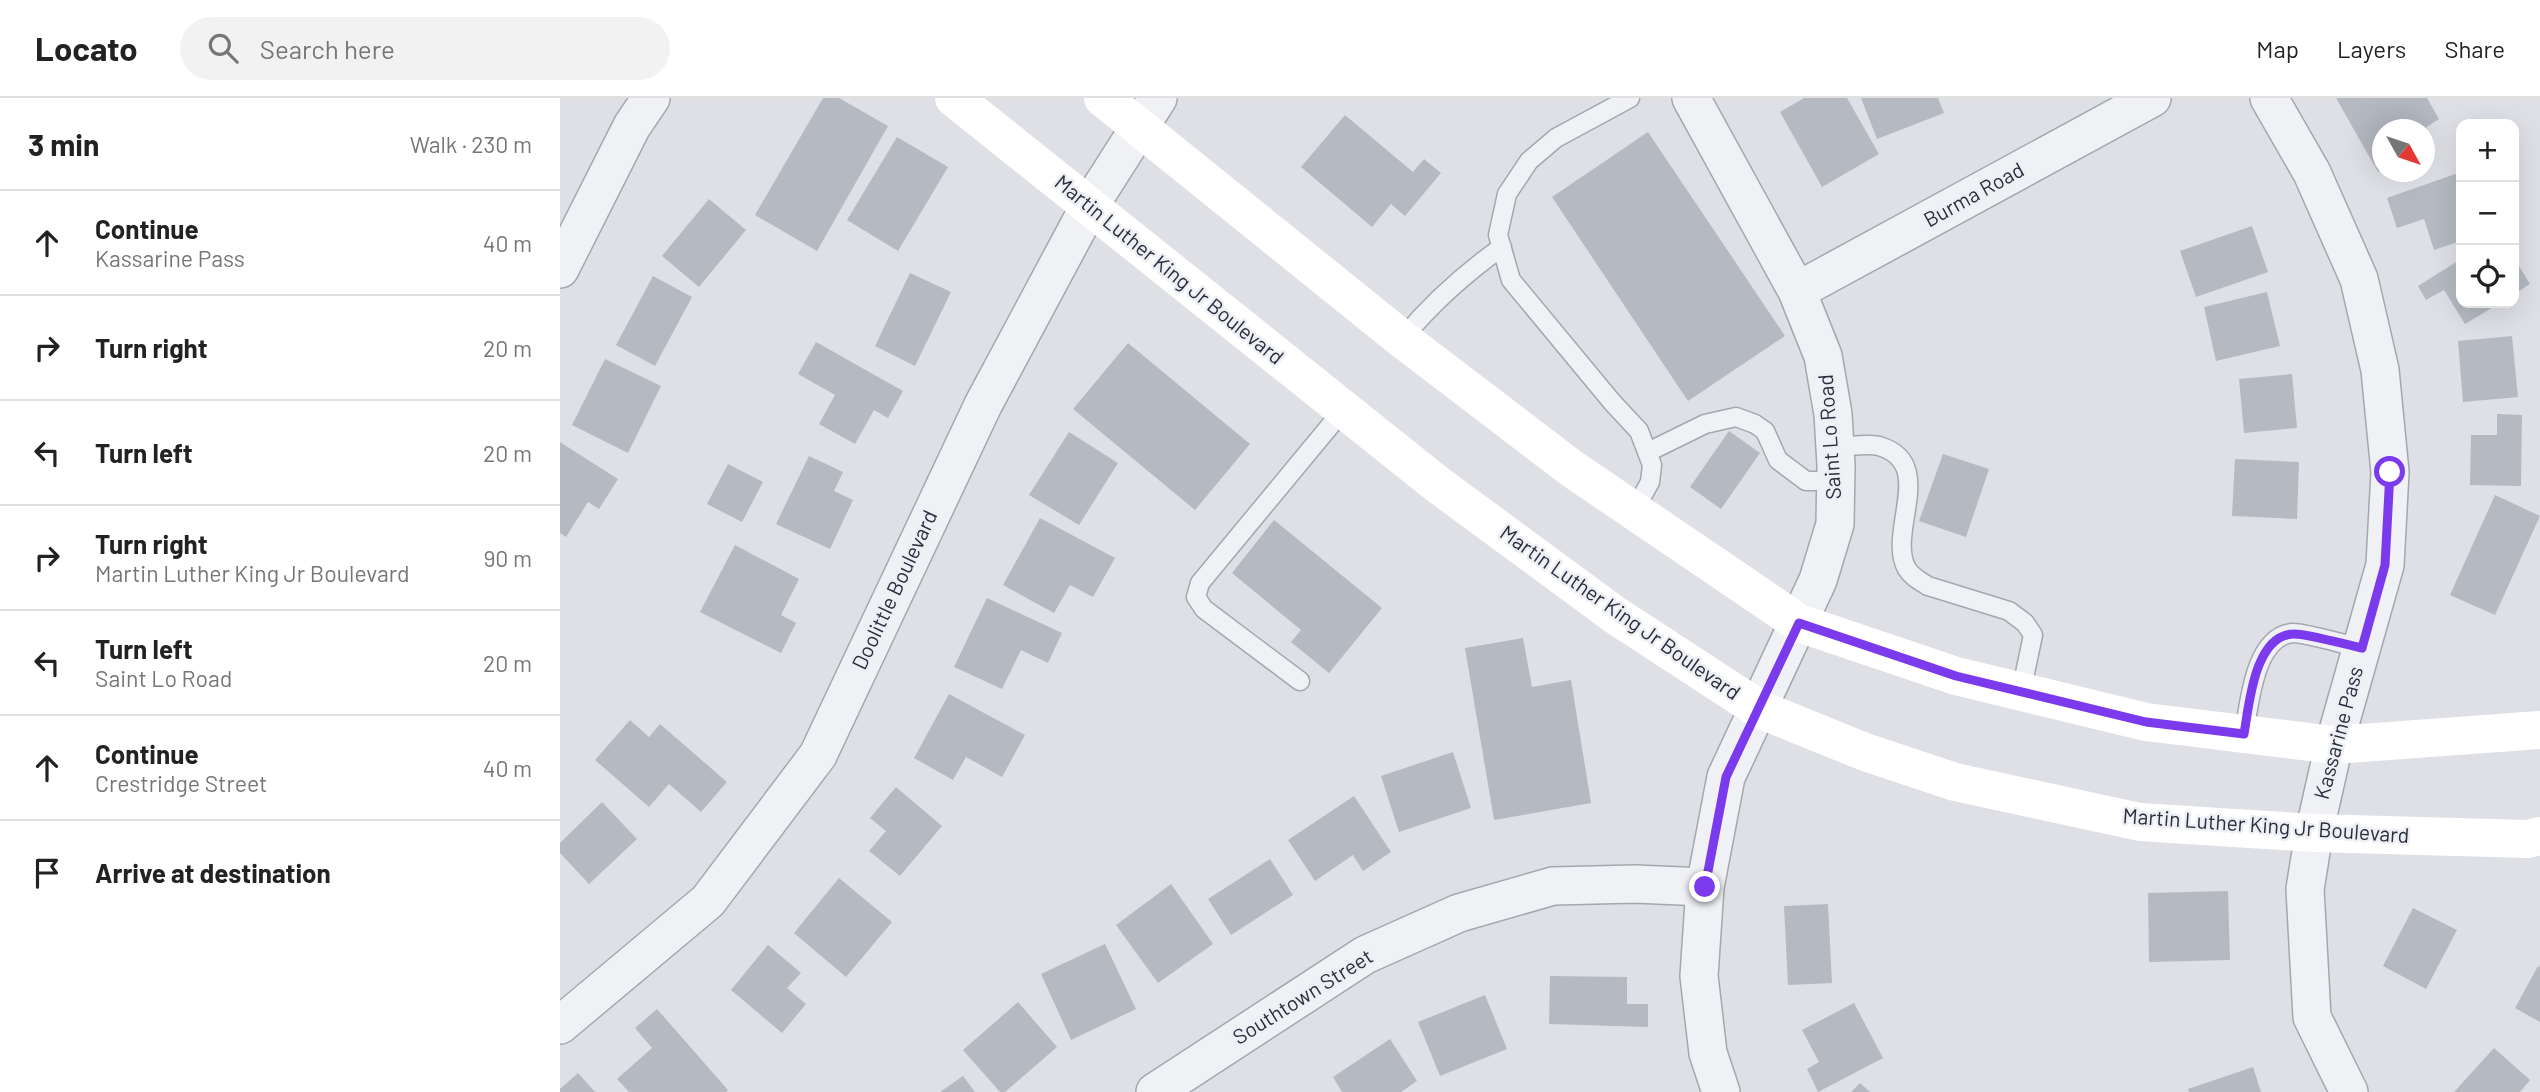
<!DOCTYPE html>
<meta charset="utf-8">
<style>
body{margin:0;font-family:Barlow,sans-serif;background:#f2f2f2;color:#222}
.controls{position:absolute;right:21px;top:21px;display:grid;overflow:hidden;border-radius:14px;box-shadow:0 7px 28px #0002}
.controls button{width:63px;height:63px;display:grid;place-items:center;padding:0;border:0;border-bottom:2px solid #e0e0e0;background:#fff;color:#222;font:35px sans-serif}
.compass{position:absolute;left:1812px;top:21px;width:63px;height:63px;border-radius:50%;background:#fff;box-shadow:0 7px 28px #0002;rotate:130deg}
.stop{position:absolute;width:21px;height:21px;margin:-16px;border:5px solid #7c3aed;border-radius:50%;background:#fff}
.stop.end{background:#7c3aed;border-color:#fff;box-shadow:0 2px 7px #0008}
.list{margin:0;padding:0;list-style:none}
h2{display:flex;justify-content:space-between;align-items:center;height:91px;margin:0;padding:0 28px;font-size:30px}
h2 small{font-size:23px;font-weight:400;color:#767676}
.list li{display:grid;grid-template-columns:46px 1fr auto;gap:21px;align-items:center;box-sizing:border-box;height:105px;padding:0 28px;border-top:2px solid #e0e0e0}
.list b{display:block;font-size:26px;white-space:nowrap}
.list p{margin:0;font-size:23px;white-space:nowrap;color:#767676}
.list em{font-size:23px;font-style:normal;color:#767676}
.icon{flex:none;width:38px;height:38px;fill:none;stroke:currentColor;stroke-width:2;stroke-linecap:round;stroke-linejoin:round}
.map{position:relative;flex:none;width:1980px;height:994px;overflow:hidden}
header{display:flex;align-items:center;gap:42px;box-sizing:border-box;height:98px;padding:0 35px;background:#fff;border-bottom:2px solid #e0e0e0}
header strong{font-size:33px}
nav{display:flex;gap:38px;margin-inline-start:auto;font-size:24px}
.search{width:490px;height:63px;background:#f2f2f2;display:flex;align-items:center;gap:18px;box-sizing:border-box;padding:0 24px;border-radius:38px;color:#767676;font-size:26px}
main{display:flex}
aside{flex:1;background:#fff}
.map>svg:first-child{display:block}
.building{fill:#b5b9c2}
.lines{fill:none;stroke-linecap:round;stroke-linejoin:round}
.lane-casing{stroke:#a4a7af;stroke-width:21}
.street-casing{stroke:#a4a7af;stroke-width:40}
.lane{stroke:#f0f1f5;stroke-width:18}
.street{stroke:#f0f1f5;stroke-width:37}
.secondary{stroke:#fff;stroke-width:38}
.route{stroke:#7c3aed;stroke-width:9}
.labels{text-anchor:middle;stroke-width:5;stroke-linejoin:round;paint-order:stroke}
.street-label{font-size:21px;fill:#282e3b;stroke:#edeff4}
</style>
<header>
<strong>Locato</strong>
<div class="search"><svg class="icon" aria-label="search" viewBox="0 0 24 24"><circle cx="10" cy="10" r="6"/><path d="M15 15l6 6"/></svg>Search here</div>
<nav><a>Map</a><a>Layers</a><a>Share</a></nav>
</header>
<main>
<aside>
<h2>3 min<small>Walk · 230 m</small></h2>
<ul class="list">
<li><svg class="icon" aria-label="ahead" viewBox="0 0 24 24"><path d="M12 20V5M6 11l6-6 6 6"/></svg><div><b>Continue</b><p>Kassarine Pass</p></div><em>40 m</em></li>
<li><svg class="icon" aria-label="right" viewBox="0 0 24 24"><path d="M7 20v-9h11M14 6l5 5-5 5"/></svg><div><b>Turn right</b></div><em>20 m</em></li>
<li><svg class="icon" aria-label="left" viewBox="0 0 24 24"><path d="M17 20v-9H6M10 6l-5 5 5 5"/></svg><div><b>Turn left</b></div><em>20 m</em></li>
<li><svg class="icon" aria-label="right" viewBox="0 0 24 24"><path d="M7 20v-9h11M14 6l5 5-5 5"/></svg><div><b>Turn right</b><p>Martin Luther King Jr Boulevard</p></div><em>90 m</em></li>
<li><svg class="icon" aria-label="left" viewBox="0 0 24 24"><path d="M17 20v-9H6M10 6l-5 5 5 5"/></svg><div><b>Turn left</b><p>Saint Lo Road</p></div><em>20 m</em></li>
<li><svg class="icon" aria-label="ahead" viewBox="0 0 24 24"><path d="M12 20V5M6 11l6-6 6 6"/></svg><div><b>Continue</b><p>Crestridge Street</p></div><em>40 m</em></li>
<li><svg class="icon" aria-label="arrive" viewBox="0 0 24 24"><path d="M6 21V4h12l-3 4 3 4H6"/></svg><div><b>Arrive at destination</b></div></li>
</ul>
</aside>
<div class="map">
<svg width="1980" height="994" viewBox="0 0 1980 994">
<rect width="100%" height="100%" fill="#dee0e6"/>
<!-- building -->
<path class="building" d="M263 0H279L328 28 257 153 195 117Z
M1244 0H1287L1319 56 1262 89 1220 14Z
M1301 0H1378L1384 15 1317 41Z
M1776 0H1867L1879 21 1862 32H1822V71L1818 74Z
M785 17 853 74 864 61 881 75 845 118 831 106 812 129 741 69Z
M1088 34 1225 238 1128 303 992 99Z
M337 39 388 69 338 153 287 122Z
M1901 74V143L1874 152 1864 121 1837 130 1827 100Z
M149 101 186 132 139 189 102 158Z
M1692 128 1708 174 1636 199 1620 153Z
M1954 160 1970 186 1954 196Z
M1901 161V205H1940L1905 226 1884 192 1866 202 1858 188Z
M350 175 391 194 355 268 315 248Z
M93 178 132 199 95 268 56 247Z
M1707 194 1720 248 1656 263 1644 209Z
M1952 238 1958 299 1903 304 1898 243Z
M256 244 343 293 328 320 314 312 295 346 259 326 275 297 238 276Z
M568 245 690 346 635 412 513 311Z
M45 261 101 288 68 355 12 327Z
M1732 276 1737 330 1684 335 1679 281Z
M1937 316 1962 317 1961 388 1910 387 1911 337H1937Z
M1169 333 1200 355 1161 411 1130 389Z
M509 334 558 365 519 427 469 397Z
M0 344 58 381 39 411 28 404 6 439 0 435Z
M1383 356 1429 371 1406 439 1359 423Z
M249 358 283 374 274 393 293 402 270 451 216 426Z
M1675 361 1739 364 1737 421 1672 418Z
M168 366 203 384 182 424 147 406Z
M1935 397 1980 418 1935 517 1890 497Z
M480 420 555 460 533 499 510 487 494 515 443 487Z
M714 422 822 510 769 575 731 544 741 532 672 475Z
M175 447 239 481 221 517 236 525 221 555 140 514Z
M427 500 502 535 488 565 461 552 442 591 394 569Z
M963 540 972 589 1011 582 1031 705 934 722 905 550Z
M389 596 465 637 442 679 406 659 393 682 354 660Z
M70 622 89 639 100 626 167 684 141 714 109 686 89 709 35 662Z
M893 654 911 710 839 734 821 678Z
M336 689 382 728 340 778 309 753 326 733 310 720Z
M794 698 831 754 803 773 793 757 755 783 728 742Z
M42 704 77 741 29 786 0 755V745Z
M710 761 733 797 671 837 648 801Z
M279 780 332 824 286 879 234 835Z
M611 786 653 846 598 885 556 827Z
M1668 793 1670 862 1589 864 1588 795Z
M1268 806 1272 885 1228 887 1224 808Z
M1853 810 1897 832 1866 891 1823 868Z
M545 846 576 911 511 942 481 876Z
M208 847 241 875 227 890 246 906 222 935 171 892Z
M1978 868 1980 869V924L1955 910Z
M990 878 1067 879V906H1088V929L989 926Z
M925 897 947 951 880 978 858 924Z
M458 904 497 949 445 994H440L403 952Z
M1294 905 1323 960 1258 994 1247 971 1259 964 1242 932Z
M97 911 168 992 166 994H69L57 981 92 950 75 930Z
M830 941 857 983 841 994H782L773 979Z
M1934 950 1970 982 1960 994H1894Z
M1693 969 1701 994H1629L1628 991Z
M18 975 35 994H0V991Z
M403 978 415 994H380Z
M1300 985 1310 994H1291Z"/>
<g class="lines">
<defs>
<path id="lane" d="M1070 0 996 40 969 63 947 96 938 137 951 182 1052 304 1079 333 1092 367 1090 384 1074 413
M842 241C871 206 904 176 942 149
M1275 349C1288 349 1306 345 1319 348 1378 365 1326 435 1347 471 1352 479 1360 483 1368 488L1449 513 1465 525 1473 537 1461 594
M1088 354 1145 326 1176 319 1195 326 1205 333 1218 362 1246 383H1276
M740 583 644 511 636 499 640 485 784 311
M1684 636C1689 608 1694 538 1733 535 1746 535 1786 547 1802 550"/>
<path id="street" d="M1131 0 1237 193 1263 258 1273 316 1276 367 1275 426 1258 482 1166 679 1145 789 1139 878 1148 955 1161 994
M1709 0 1752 75 1799 181 1820 272 1830 374 1825 467 1774 647 1754 735 1745 791 1752 919 1789 994
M0 171 72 28 91 0
M1237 193 1592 0
M0 927 148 803 258 657 423 307 530 107 598 0
M595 994 805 857 899 815 993 788 1075 786 1145 789"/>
</defs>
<!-- lane casing -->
<use href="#lane" class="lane-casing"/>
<!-- street casing -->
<use href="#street" class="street-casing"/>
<!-- lane -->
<use href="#lane" class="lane"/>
<!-- street -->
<use href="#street" class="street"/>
<!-- secondary -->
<path class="secondary" d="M394 0 877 386 1055 517 1199 611 1305 654 1395 684 1580 724 1754 735 1968 741 1980 738
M543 0 842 241 1011 370 1239 525 1396 578 1586 624 1774 647 1980 632"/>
</g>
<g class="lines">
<!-- route -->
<path class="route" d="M1145 789 1166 679 1239 525 1396 578 1586 624 1684 636C1689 608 1694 538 1733 536 1746 535 1786 547 1802 550L1825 467 1830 374"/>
</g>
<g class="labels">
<!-- street labels -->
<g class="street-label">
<text transform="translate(1414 97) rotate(-29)" y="7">Burma Road</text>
<text transform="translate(609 172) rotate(39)" y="7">Martin Luther King Jr Boulevard</text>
<text transform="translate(1270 339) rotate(-94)" y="7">Saint Lo Road</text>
<text transform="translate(335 492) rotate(-65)" y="7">Doolittle Boulevard</text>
<text transform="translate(1060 515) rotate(35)" y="7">Martin Luther King Jr Boulevard</text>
<text transform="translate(1779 635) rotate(-75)" y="7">Kassarine Pass</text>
<text transform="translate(1706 728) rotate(4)" y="7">Martin Luther King Jr Boulevard</text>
<text transform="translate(743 899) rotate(-32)" y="7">Southtown Street</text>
</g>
</g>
</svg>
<div class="controls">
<button>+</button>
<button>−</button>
<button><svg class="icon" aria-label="locate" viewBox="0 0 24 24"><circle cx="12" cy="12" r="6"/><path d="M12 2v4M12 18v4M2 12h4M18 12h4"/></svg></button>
</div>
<svg class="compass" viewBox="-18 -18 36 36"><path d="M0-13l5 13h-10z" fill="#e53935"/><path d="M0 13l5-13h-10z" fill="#767676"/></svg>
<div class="stop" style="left:1830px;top:374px"></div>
<div class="stop end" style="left:1145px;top:789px"></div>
</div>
</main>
